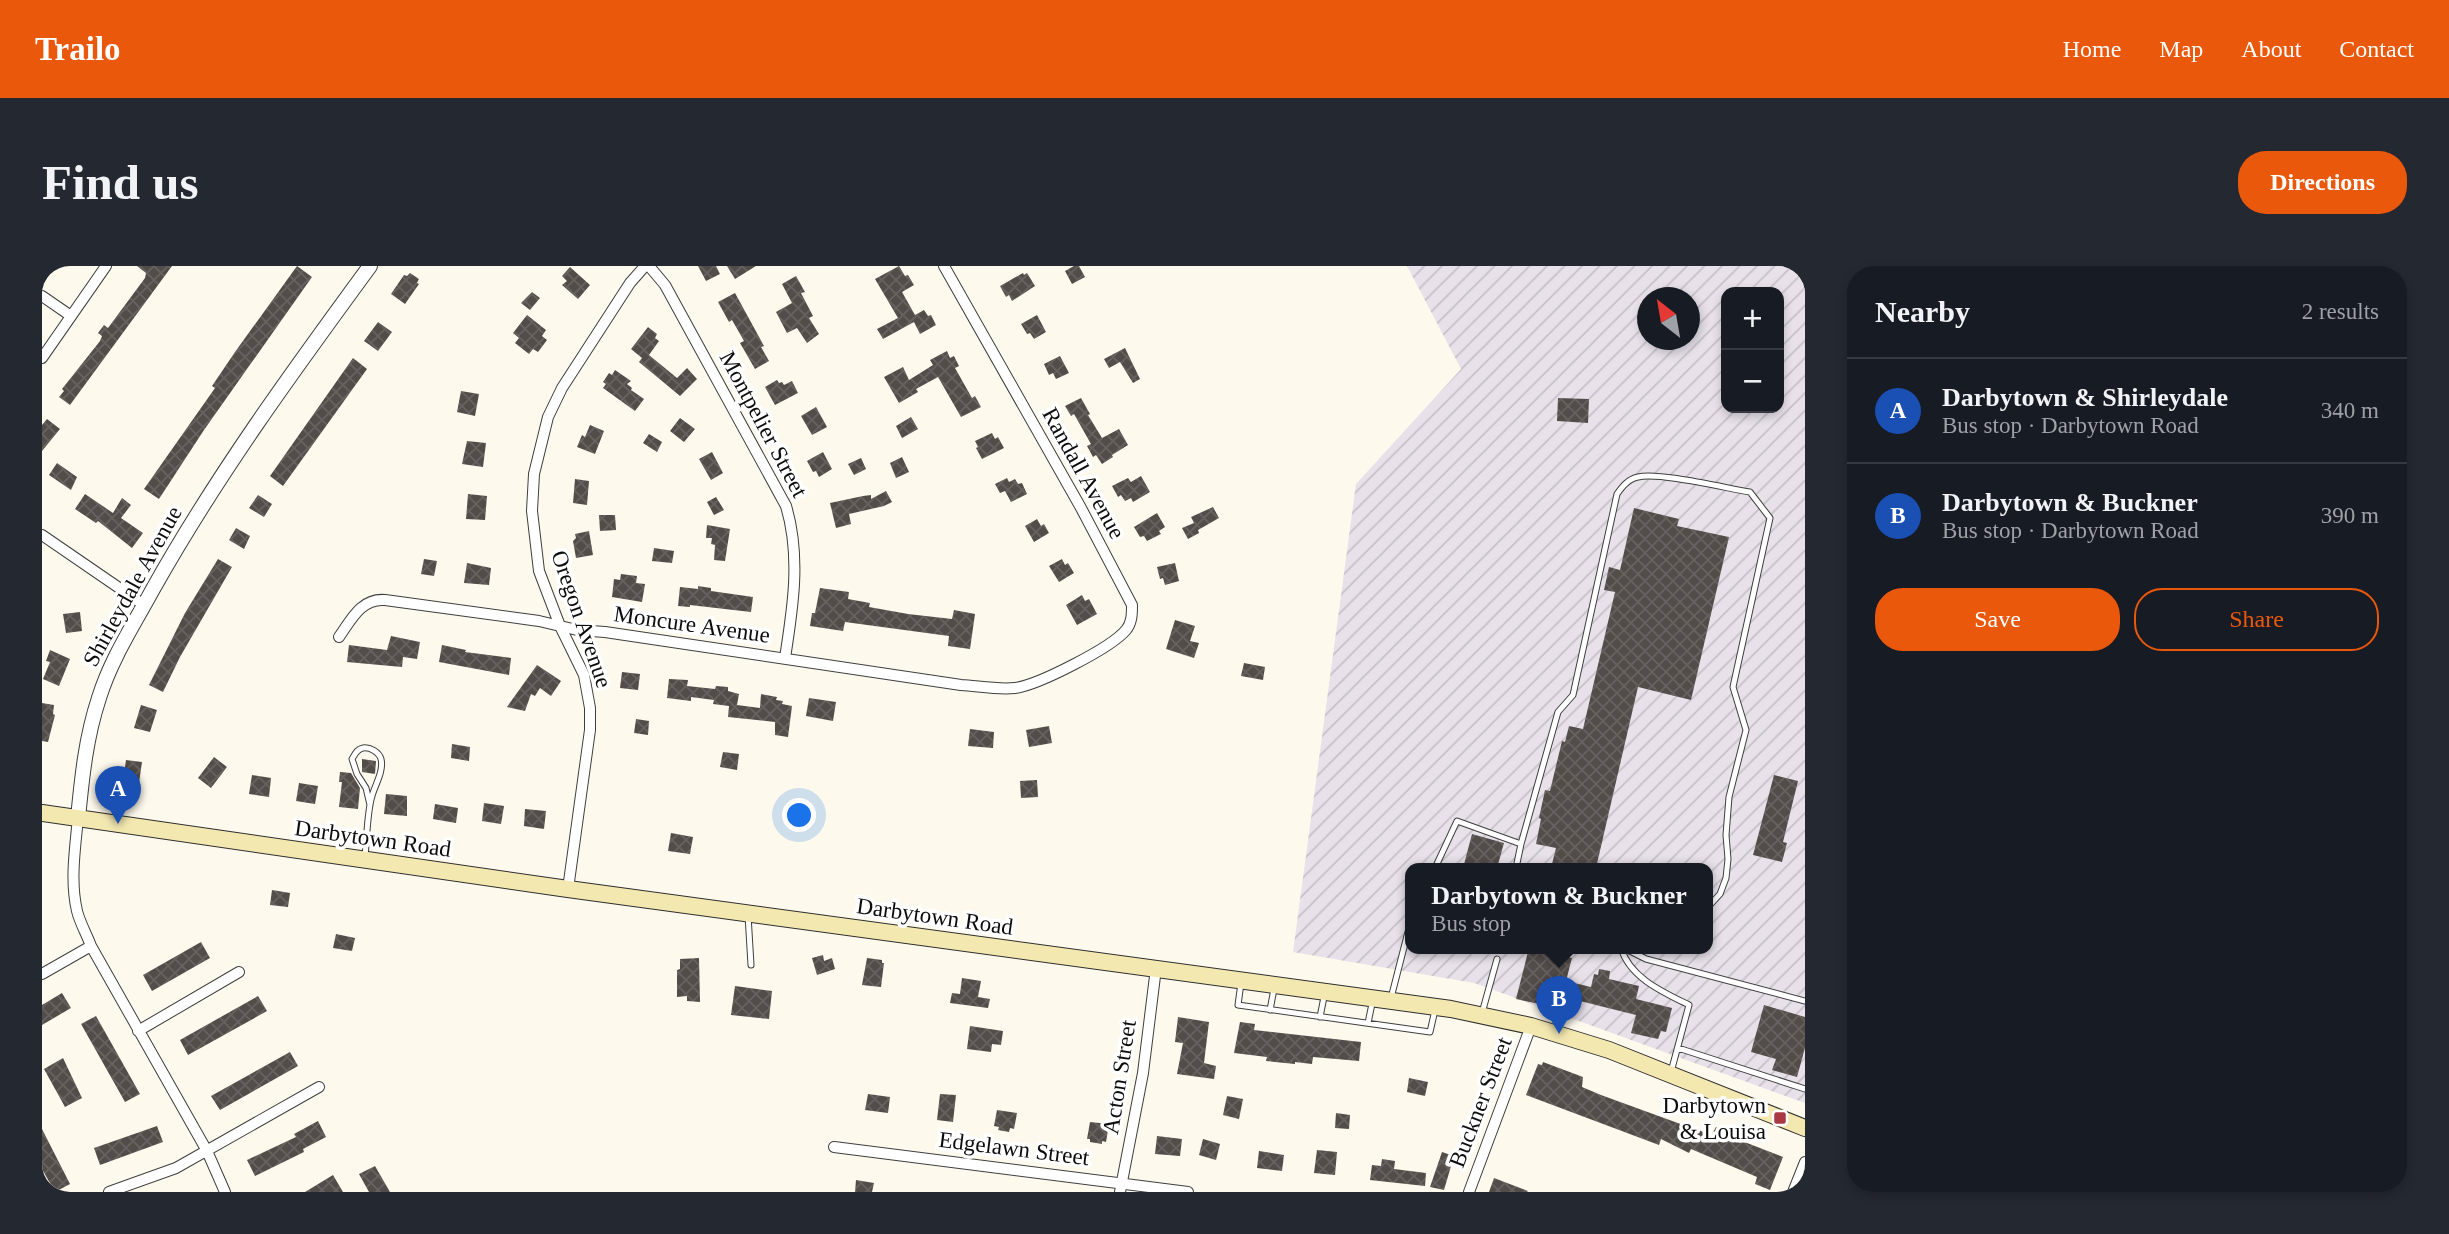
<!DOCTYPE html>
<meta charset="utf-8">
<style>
body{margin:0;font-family:Georgia,serif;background:#242831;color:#f1f3f6}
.controls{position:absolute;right:21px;top:21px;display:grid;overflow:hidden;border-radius:14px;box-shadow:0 4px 10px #0003}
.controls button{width:63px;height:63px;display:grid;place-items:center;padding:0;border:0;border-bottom:2px solid #363941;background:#171b24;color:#f1f3f6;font:35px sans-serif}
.compass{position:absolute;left:1595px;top:21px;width:63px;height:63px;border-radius:50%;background:#171b24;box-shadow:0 4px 10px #0003;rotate:329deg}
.you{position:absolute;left:758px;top:550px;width:24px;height:24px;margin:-18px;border:5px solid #fff;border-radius:50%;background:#1a73e8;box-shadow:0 0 0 10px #1a73e833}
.badge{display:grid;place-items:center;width:46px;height:46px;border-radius:50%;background:#ea580c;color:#fff;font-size:23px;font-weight:700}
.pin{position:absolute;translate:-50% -58px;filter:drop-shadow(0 2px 4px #0008)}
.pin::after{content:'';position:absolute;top:37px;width:24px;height:21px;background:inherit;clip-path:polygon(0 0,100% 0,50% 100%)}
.popup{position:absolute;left:1363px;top:597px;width:308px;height:91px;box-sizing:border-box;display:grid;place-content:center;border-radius:14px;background:#171b24;filter:drop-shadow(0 2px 5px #0005);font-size:23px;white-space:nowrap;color:#9ea1a6}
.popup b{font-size:26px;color:#f1f3f6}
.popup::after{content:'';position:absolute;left:50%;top:100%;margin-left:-14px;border:14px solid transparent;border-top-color:#171b24}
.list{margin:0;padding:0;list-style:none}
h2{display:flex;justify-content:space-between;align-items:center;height:91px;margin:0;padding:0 28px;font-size:30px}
h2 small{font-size:23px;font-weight:400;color:#9ea1a6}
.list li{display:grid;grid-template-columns:46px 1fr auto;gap:21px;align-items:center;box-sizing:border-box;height:105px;padding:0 28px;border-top:2px solid #363941}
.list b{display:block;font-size:26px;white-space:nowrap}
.list p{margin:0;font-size:23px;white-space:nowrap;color:#9ea1a6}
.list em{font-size:23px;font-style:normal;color:#9ea1a6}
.actions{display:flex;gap:14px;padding:21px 28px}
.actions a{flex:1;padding:16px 0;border:2px solid #ea580c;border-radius:28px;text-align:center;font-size:24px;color:#ea580c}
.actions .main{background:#ea580c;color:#fff}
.map{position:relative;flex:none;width:1763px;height:926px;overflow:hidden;border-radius:28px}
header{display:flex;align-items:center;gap:42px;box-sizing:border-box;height:98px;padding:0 35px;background:#ea580c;color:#fff}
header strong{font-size:33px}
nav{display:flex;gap:38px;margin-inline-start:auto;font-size:24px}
.intro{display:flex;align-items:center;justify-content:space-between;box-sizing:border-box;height:168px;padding:0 42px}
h1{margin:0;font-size:49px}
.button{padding:18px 32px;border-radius:28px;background:#ea580c;color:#fff;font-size:24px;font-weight:700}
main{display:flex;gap:42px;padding:0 42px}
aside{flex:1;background:#171b24;border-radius:28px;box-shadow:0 4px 10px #0003}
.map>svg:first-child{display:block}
.industrial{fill:url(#industrial-furrows);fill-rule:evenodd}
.building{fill:url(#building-cross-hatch)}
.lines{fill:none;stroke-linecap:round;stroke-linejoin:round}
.service-casing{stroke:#3f3f3f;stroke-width:7}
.minor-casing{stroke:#3f3f3f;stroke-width:12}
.tertiary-casing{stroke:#3f3f3f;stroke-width:16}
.secondary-casing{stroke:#2e2e2e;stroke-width:18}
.service{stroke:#fff;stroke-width:5}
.minor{stroke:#fff;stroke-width:10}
.tertiary{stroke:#fff;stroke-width:14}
.secondary{stroke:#f4e8b1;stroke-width:16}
.poi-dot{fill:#a93744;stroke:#fff;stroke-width:2.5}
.labels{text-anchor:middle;stroke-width:7;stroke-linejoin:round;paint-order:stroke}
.street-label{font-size:23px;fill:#0c0c0c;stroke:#fff}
.poi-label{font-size:23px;fill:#0c0c0c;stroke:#fff;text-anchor:end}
</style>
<header>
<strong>Trailo</strong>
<nav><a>Home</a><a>Map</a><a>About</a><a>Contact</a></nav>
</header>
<div class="intro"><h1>Find us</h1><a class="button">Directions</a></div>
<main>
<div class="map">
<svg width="1763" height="926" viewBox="0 0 1763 926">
<defs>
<pattern id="industrial-furrows" width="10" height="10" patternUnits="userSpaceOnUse" patternTransform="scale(1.75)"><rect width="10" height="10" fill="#e8e1ea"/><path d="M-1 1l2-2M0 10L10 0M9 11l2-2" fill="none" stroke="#c6c0c8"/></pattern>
<pattern id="building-cross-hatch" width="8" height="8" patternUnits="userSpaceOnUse" patternTransform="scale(1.75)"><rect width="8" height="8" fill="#534d4a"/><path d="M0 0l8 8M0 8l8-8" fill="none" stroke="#676260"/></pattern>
</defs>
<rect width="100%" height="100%" fill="#fdf9ed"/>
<!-- industrial -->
<path class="industrial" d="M1365 0H1763V837L1432 717 1251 686 1314 218 1419 103ZM1684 26H1737V142H1684ZM1605 32H1647V74H1605ZM1368 602H1666V682H1368Z"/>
<!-- building -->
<path class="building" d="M95 0H130L28 139 17 131 22 125 20 123 58 75 60 70 56 67 62 59 66 62 103 12 104 7Z
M255 0 270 11 162 164 117 233 102 223 173 122 170 120 193 86Z
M656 0H674L678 8 664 15Z
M685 0H714L693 13Z
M857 0 863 10 866 9 872 19 860 26 873 49 882 44 886 50 889 49 894 59 878 68 872 56 841 73 835 63 856 52 833 13Z
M1032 0H1037L1043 11 1030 18 1023 5Z
M528 1 548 19 536 33 520 19 525 15 520 10Z
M368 7 377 13 375 17 377 18 363 38 349 28 362 9 365 10Z
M981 7 982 9 985 7 993 20 970 35 967 29 964 31 958 20Z
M754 10 763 26 759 27 771 50 767 52 777 68 765 77 755 62 745 67 734 46 750 37 740 18Z
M490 26 498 32 488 44 479 37Z
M693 27 722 80 719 81 727 95 713 103 698 77 702 75 690 54 687 56 676 36Z
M485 49 504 64 500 70 505 74 496 86 491 83 487 88 473 77 477 72 471 67Z
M995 49 1004 66 992 73 988 67 985 68 979 58Z
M336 56 350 66 336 85 322 75Z
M606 61 615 68 613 72 617 75 607 89 635 112 645 102 655 113 638 130 597 96 600 92 589 83Z
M1083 82 1098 113 1091 117 1078 96 1067 102 1062 93Z
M905 85 908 92 912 90 917 100 913 102 930 132 933 130 939 141 919 151 896 111 874 123 876 126 857 137 842 111 861 101 867 114 891 99 888 94Z
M1018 90 1027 107 1014 113 1011 107 1007 109 1002 98Z
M311 92 325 103 241 220 228 210Z
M573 104 589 115 585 118 590 122 589 124 602 133 593 145 561 122 564 118 561 116 567 107 570 109Z
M735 114 737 117 740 116 742 119 750 115 756 127 733 139 723 121Z
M419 125 437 128 433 150 415 146Z
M1039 132 1048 148 1046 149 1060 172 1077 163 1086 179 1070 189 1071 191 1060 198 1054 189 1051 191 1045 180 1049 178 1032 148 1029 150 1023 140Z
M1516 132 1547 133 1546 157 1515 155Z
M774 141 785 161 770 169 759 150Z
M869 151 876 163 860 172 854 160Z
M638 152 653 163 642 176 628 165Z
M5 153 18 163 0 185V159Z
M548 159 562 165 553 188 535 181 540 169 543 171Z
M950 167 953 173 956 171 962 182 940 193 934 182 936 181 933 175Z
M607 168 620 176 615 186 601 177Z
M425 175 444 177 441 201 420 198Z
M670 186 681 207 669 214 657 193Z
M781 186 790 203 777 211 774 205 771 206 765 195Z
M860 191 867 206 854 212 848 197Z
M819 192 824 203 812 209 806 198Z
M15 197 35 211 29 224 7 209Z
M1099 210 1108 226 1091 236 1089 232 1083 235 1079 229 1076 231 1070 220 1086 212 1089 216Z
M965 212 967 216 973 213 976 218 980 217 985 228 969 236 963 225 958 227 953 218Z
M533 213 547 215 545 239 531 237Z
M844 225 850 236 842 240 807 248 809 258 794 262 788 237 821 230 829 229V233Z
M43 228 71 247 80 232 89 239 79 252 101 267 90 282 56 255 54 257 33 243Z
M426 228 445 230 443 254 424 253Z
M216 229 230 238 222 251 207 242Z
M674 231 682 244 672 249 665 236Z
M1171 241 1177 252 1156 264 1157 267 1146 273 1140 262 1152 257 1149 251Z
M1592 242 1637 253 1635 260 1687 271 1649 434 1596 421 1554 602H1509L1514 582 1494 578 1499 553 1497 552 1503 524 1508 525 1520 475 1523 476 1527 460 1541 463 1573 326 1562 324 1567 301 1578 304Z
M1115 247 1123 261 1117 265 1119 268 1105 275 1102 270 1098 271 1092 261Z
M557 249H573L574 264 558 265Z
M995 253 999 260 1002 258 1007 267 992 276 983 260Z
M665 259 688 263 683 295 672 294 673 279 669 278 670 272H664Z
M194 262 208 270 202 283 187 274Z
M547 265 551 289 534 292 531 275 534 272 533 268Z
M612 282 632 285 630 297 610 295Z
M176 293 190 301 138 391 121 426 107 419 143 347Z
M382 293 395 295 392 310 379 308Z
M1020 293 1023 299 1026 297 1032 307 1017 316 1007 300Z
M425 297 449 302 447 319 422 317Z
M1133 297 1137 315 1123 319 1121 312 1118 313 1115 301Z
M579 308 595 310 594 317 603 318 600 336 570 331 572 313 578 314Z
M656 320 669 322V325L711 331 709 346 648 339V341L636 340 638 321 656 323Z
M778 322 807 326 806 333 828 337 827 341 866 348 910 353 912 344 933 348 928 383 906 380 907 370 803 356 801 365 768 360 770 347H773Z
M1040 329 1043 335 1047 333 1055 348 1035 359 1024 339Z
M38 346 40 365 24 367 21 348Z
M1133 354 1153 360 1148 375 1157 377 1152 392 1124 383Z
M349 370 378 376 375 393 361 391 360 401 305 396 307 379 345 384Z
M400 379 424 384 423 386 469 392 467 409 397 396Z
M8 384 28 393 17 420 1 413 8 396 4 395Z
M1202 397 1223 401 1221 414 1199 410Z
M495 399 519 415 509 430 498 422 493 430 489 428 483 445 465 441Z
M580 406 598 408 596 424 578 422Z
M627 413 646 414 645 420 673 423 674 420 686 421V425L697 428 695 439 718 442 719 428 735 431 734 434 741 435 740 438 750 440 746 471 733 469V456L686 451 687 440 671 438 672 434 649 431V435L625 432Z
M767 432 794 436 791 455 764 450Z
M0 437 12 439 11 448 13 449 6 476 0 475Z
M99 439 115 444 108 466 92 462Z
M594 453 607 455 606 469 592 467Z
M1007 460 1010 477 987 481 984 464Z
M928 463 952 466 951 482 926 480Z
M410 478 428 481 427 495 409 492Z
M681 486 697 488 695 504 678 501Z
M172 491 185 501 169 522 156 512Z
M320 493 334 495 333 508 320 506Z
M84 494 100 496 96 524 80 522Z
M298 506 309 507 318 522 316 543 297 541 300 516H297Z
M210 509 229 512 227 531 207 528Z
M1732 509 1756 515 1741 576 1745 577 1740 596 1711 589Z
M995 514 996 531 979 532 978 515Z
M257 517 276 520 273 538 254 535Z
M344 528 365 530V550L342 548Z
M442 537 462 540 459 558 440 555Z
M393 538 416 542 414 557 391 553Z
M483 543 504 545 502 563 482 560Z
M629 567 651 571 648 588 626 585Z
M1430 568 1462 577 1455 602H1421Z
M230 624 248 627 246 641 228 639Z
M294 668 313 672 310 685 291 682Z
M159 676 168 692 110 725 101 709Z
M1487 682 1530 692 1524 715 1549 721 1552 708 1556 709 1557 703 1568 705 1567 713 1597 720 1594 733 1630 742 1624 766 1619 765 1616 773 1589 767 1594 749 1526 732 1522 745 1512 742 1511 745 1501 742 1502 739 1474 733Z
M781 689 782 695 790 692 793 703 775 709 770 692Z
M657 692 658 736 645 735V730L635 731V704L638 703V693Z
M825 692 840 694V697H842L839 721 820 719Z
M920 712 939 715 936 731 948 733 946 742 908 737 910 727 918 728Z
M693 720 730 725 727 753 689 749Z
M20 727 29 742 0 759V739Z
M216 730 225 745 146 789 138 774Z
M1722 739 1763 751V782L1755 811 1730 804 1734 793 1709 786Z
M54 750 98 828 83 836 39 758Z
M1136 751 1167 756 1162 797 1174 800 1172 813 1135 808 1141 777 1133 776Z
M1198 756 1213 758 1212 764 1319 776 1317 795 1271 791 1270 798 1253 796V798L1224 795 1225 791 1192 787Z
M928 760 961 765 959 779 950 778 949 786 925 783Z
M248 786 256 800 178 844 169 830Z
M21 792 40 832 23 841 2 803Z
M1501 796 1541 811 1540 821 1559 829 1644 860 1645 858 1669 870 1674 861 1688 867 1687 870 1741 891 1728 924 1713 918 1715 911 1649 883 1647 887 1619 873 1617 879 1484 829 1496 798 1500 799Z
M1367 812 1386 816 1383 830 1365 826Z
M826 828 848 831 846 847 823 844Z
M898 828 914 829 911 856 895 854Z
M1185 830 1201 833 1197 853 1181 849Z
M955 844 975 847 972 863 968 862 967 866 956 864 957 861 952 860Z
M1294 847 1308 849 1307 863 1293 862Z
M276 855 284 871 261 883 262 886 213 910 205 894 254 871 252 868Z
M1048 856 1067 858 1064 876 1060 875V878L1048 876V873H1045Z
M115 860 121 876 58 899 52 882Z
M0 863 28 918 13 926 0 903Z
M1115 870 1140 873 1138 890 1113 888Z
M1161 873 1178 878 1174 894 1157 889Z
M1275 884 1295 886 1293 909 1272 907Z
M1217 885 1242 889 1240 905 1215 902Z
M1400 886 1412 890 1402 924 1388 921Z
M1340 893 1353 895 1352 903 1384 907 1383 920 1328 914 1330 899 1339 900Z
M333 900 348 926H327L317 908Z
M291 909 301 926H263Z
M1452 912 1486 925 1485 926H1447Z
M814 914 832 917 830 926H813Z"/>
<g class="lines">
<defs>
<path id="service" d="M323 590C325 573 325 546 330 530 333 519 342 505 339 493 337 486 328 481 321 482 315 483 313 488 310 493L315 508 324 522 328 539
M1393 602 1415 555 1479 578 1516 446 1531 429 1575 228C1580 221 1586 213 1596 211 1617 206 1683 222 1708 226L1728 252 1691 421 1704 464 1687 531 1684 569 1686 593 1684 612 1678 628 1666 641
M1474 602 1479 578
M706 649 709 699
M1579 682C1588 712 1621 726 1647 739L1629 806
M1582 682 1604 693 1763 735
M1199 717 1196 739 1388 766 1393 744
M1349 732 1368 658
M1228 744 1232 723
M1440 747 1455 693
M1278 751 1283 726
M1326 757 1331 733
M1636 782 1763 823"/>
<path id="minor" d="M607 0 623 19 744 240C759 290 751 341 743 392
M0 30 29 50
M0 92 64 0
M0 269 102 339
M297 371C309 354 319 332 343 334L497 355 535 364 563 366 919 419C936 420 956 424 973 422 996 419 1069 382 1084 364 1090 357 1090 348 1090 339L1039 242 902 0
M36 552C33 583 28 615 35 645 38 657 45 669 49 680L165 885 183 926
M526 623 548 464V442L542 409 518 360 497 305 490 245 492 208 506 151 520 122 588 17 603 0
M0 708 49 680
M96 765 197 706
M792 881 1146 926
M67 926 134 902 277 821
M1078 926 1101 807 1114 702
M1427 926 1489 760
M1751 926 1763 896"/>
<path id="tertiary" d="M36 552C40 511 44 471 57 432 69 393 92 358 111 323 175 209 251 105 328 0"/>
<path id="secondary" d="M0 547 526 623 1409 743 1489 760 1567 784 1763 862"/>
</defs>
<!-- service casing -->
<use href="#service" class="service-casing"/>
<!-- minor casing -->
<use href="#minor" class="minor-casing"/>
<!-- tertiary casing -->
<use href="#tertiary" class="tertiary-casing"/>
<!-- secondary casing -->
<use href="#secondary" class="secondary-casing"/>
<!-- service -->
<use href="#service" class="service"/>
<!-- minor -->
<use href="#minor" class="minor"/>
<!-- tertiary -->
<use href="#tertiary" class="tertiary"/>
<!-- secondary -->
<use href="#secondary" class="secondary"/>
</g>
<!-- markers -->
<rect class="poi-dot" x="1731" y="845" width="14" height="14" rx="3.5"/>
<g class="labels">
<!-- street labels -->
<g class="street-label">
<text transform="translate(722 158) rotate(62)" y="8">Montpelier Street</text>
<text transform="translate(1042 207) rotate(61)" y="8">Randall Avenue</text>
<text transform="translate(90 320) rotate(-61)" y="8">Shirleydale Avenue</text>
<text transform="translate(540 353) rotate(71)" y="8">Oregon Avenue</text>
<text transform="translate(650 358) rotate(8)" y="8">Moncure Avenue</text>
<text transform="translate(331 572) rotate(8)" y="8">Darbytown Road</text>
<text transform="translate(893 650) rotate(8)" y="8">Darbytown Road</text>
<text transform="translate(1077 811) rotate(-81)" y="8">Acton Street</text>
<text transform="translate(1438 836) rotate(-69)" y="8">Buckner Street</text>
<text transform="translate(972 882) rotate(7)" y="8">Edgelawn Street</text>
</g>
<!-- poi labels -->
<g class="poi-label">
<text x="1724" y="847">Darbytown<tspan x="1724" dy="26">&amp; Louisa</tspan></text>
</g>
</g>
</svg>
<div class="controls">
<button>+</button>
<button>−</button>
</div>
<svg class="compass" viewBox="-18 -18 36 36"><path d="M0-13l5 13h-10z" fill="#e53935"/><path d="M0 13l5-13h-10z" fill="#9ea1a6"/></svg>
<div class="you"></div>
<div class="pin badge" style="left:76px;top:558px;background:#1a4fb4">A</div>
<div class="pin badge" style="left:1517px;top:768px;background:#1a4fb4">B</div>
<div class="popup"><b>Darbytown &amp; Buckner</b>Bus stop</div>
</div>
<aside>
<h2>Nearby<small>2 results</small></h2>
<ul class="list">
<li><span class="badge" style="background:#1a4fb4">A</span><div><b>Darbytown &amp; Shirleydale</b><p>Bus stop · Darbytown Road</p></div><em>340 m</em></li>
<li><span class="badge" style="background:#1a4fb4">B</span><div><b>Darbytown &amp; Buckner</b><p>Bus stop · Darbytown Road</p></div><em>390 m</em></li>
</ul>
<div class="actions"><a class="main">Save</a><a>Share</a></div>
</aside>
</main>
